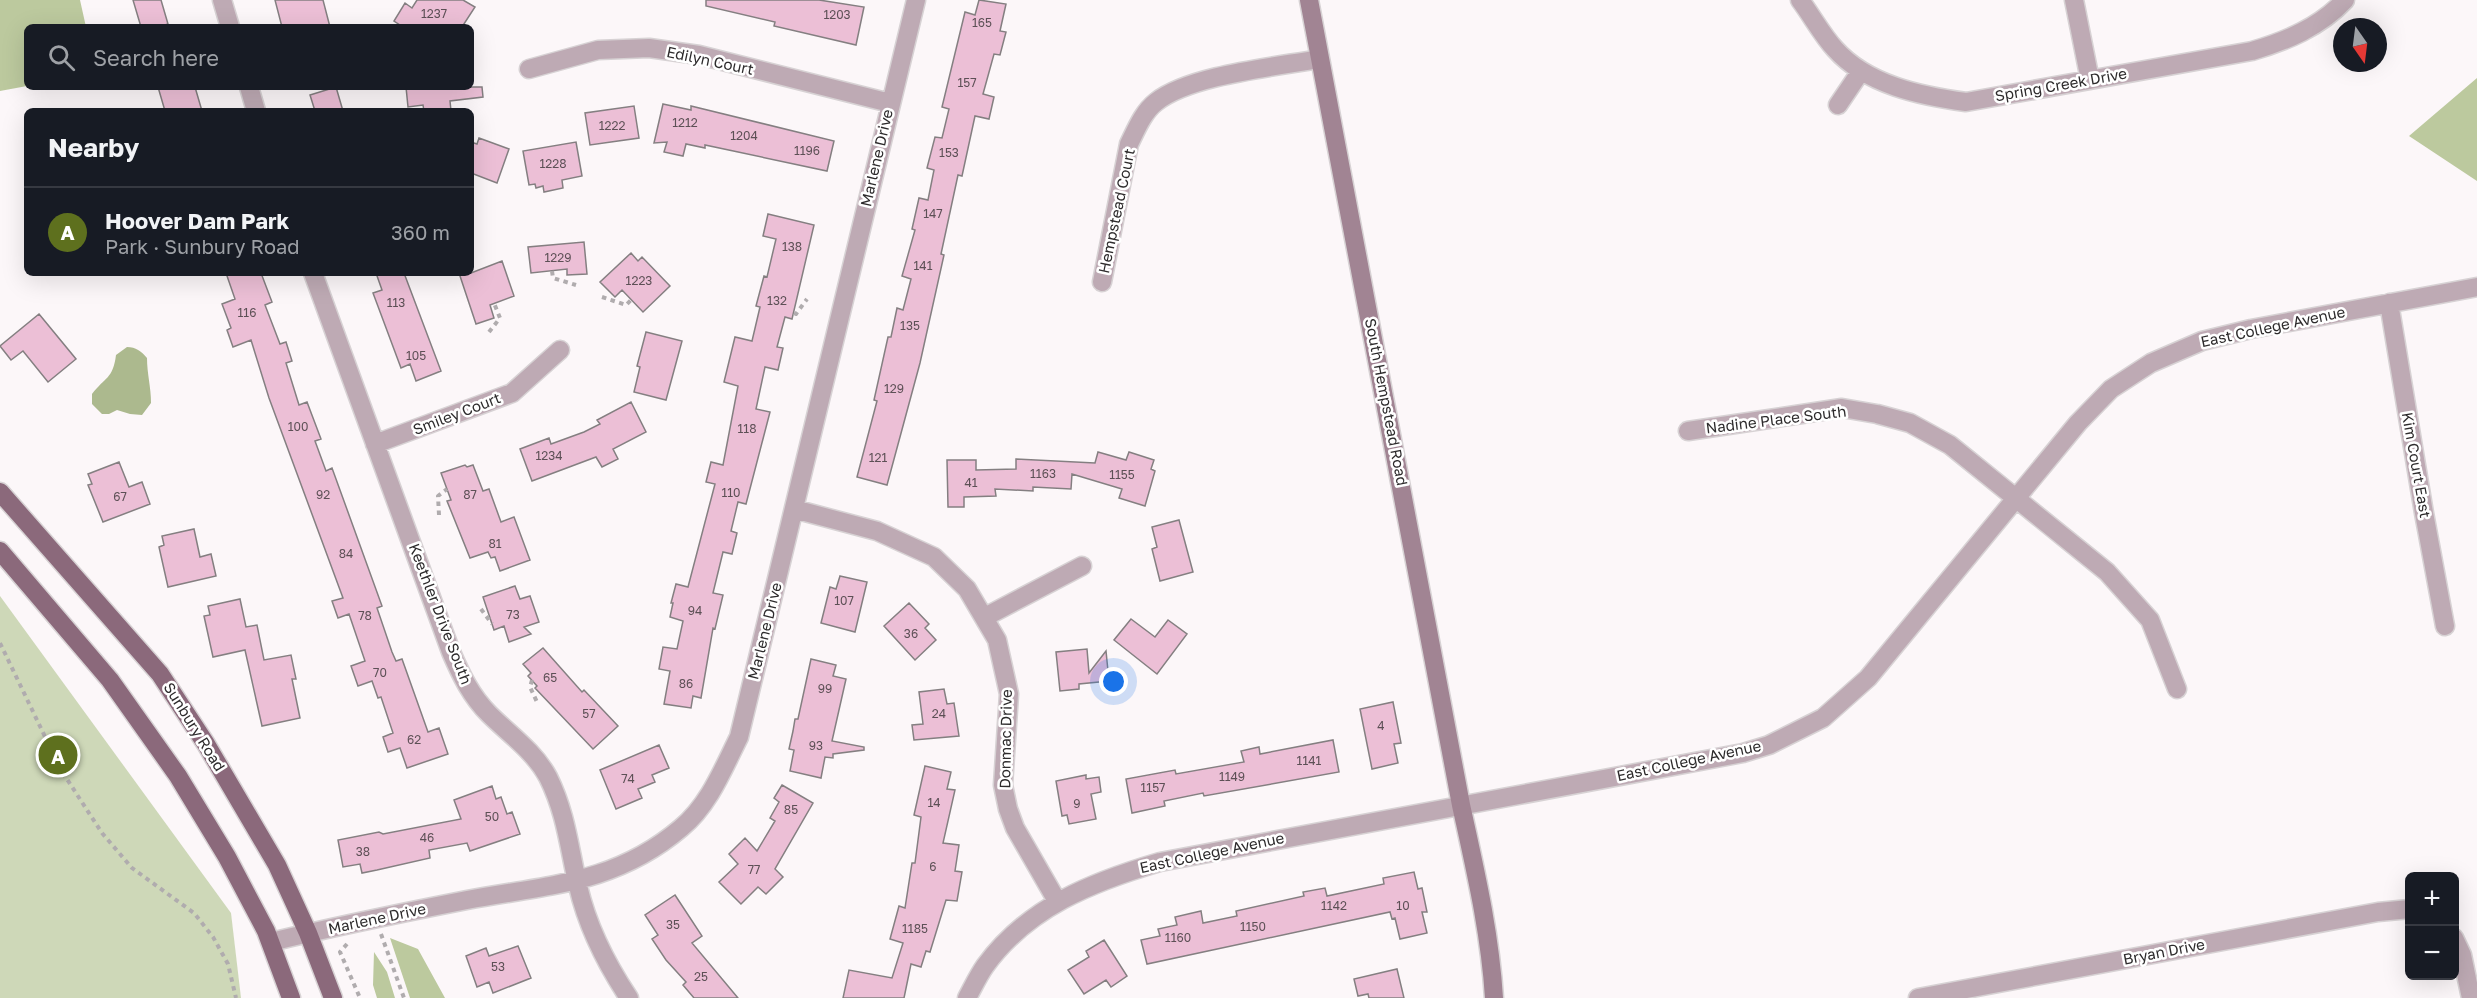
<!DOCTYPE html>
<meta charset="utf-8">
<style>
body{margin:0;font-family:"Golos Text",sans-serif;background:#20242c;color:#f1f3f6}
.controls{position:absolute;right:18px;bottom:18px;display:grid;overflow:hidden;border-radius:9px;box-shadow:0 6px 24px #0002}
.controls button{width:54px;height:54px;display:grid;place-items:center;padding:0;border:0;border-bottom:2px solid #363941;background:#171b24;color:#f1f3f6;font:30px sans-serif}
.compass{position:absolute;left:2333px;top:18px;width:54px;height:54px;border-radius:50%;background:#171b24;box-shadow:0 6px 24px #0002;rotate:166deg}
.you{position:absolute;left:1114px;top:682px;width:21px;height:21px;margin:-15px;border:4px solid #fff;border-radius:50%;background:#1a73e8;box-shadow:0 0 0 9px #1a73e833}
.badge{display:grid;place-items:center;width:39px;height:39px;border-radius:50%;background:#5e701e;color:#fff;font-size:20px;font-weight:700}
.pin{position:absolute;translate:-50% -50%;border:3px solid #fff;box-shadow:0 2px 6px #0006}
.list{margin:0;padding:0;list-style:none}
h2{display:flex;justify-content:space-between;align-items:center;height:78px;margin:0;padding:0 24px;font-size:26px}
h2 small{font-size:20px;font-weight:400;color:#9ea1a6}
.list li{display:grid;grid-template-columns:39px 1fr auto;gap:18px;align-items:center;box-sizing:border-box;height:90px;padding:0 24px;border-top:2px solid #363941}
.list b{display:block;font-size:22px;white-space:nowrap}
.list p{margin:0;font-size:20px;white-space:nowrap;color:#9ea1a6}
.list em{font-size:20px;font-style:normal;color:#9ea1a6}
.icon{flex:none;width:33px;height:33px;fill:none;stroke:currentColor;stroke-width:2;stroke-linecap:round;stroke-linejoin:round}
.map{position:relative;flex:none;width:2477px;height:998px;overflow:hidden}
.search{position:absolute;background:#171b24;box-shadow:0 6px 24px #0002;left:24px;top:24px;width:450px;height:66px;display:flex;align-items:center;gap:15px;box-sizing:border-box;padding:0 21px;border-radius:9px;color:#9ea1a6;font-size:22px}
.panel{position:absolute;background:#171b24;box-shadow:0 6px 24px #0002;left:24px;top:108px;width:450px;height:168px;border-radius:9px}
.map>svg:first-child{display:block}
.green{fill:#ced8b8}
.forest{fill:#bcc99e}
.water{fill:#acb98e}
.building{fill:#ecbfd6;stroke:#847f81;stroke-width:1.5}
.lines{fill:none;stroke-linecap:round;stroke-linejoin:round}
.street-casing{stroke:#d7d2d4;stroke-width:21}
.secondary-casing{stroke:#d7d2d4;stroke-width:21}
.primary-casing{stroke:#d7d2d4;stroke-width:21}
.path{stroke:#b0acae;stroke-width:4;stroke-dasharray:4.5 4.5;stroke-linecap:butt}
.street{stroke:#beaab4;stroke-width:18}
.secondary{stroke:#a18493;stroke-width:18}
.primary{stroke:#8b697b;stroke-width:18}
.labels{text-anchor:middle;stroke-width:5;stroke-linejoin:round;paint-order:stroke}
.number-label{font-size:12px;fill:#5d5056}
.street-label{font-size:15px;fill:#2d2b2c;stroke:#fff}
</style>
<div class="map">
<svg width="2477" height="998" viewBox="0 0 2477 998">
<rect width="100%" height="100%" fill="#fcf7f9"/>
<!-- green -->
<path class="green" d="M0 596 231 913 241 998H0Z"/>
<!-- forest -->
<path class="forest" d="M0 0H80L86 27H27V86L0 91Z
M2477 78V181L2409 136Z
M390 938 418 949 445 998H410Z
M374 952 387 972 395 998H377L373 985Z"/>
<!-- water -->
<path class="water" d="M127 347C136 347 141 351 147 358 147 374 151 387 151 403L142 415 130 414 117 410 109 414H102L92 404V394C105 377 113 379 116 355Z"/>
<!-- building -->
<path class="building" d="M133 0H161L168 24 159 27H141Z
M275 0H323L330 27H282Z
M417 0H463L475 7 462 27H403L394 21 405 3 412 8Z
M706 0H819L864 7 856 45 774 26 775 22 706 6Z
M979 0 1006 4 1000 31 1006 32 1000 55 994 54 983 94 994 97 989 119 975 116 962 176 958 175 941 254 944 255 920 363 887 485 857 477 877 401 874 400 888 337H891L897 308 903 310 911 279 902 276 915 230 912 229 919 198 928 200 934 170 927 168 935 137 942 138 949 109 942 107 965 12 975 15Z
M158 87H195L202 111H165Z
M336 87 343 111H315L310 95Z
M406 87H482L483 97 450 101 451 111H424L423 105 408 107Z
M663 104 691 110V106L834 141 827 171 705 145V148L686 144 683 156 664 152 667 142 654 143Z
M634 106 639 138 590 145 585 113Z
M479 138 509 149 497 183 471 173V142L477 144Z
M576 142 582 176 562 180 563 188 544 192 543 186 536 188 535 184 529 185 523 151Z
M768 214 814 225 792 319 785 317 777 347 783 348 778 370 765 367 756 409 770 412 746 504 738 502 731 531 737 533 732 554 723 552 713 593 723 595 715 629 713 628 701 698 693 696 691 708 664 704 670 671 659 669 663 647 677 649 683 621 670 617 673 603H671L676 584 688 587 715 484 706 482 711 462 723 465 738 386 724 382 735 337 752 341 760 307 756 306 764 276 767 277 776 239 763 236Z
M584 242 587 274 567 275V269L531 273 528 247Z
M631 253 638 261 642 257 670 286 643 312 622 290 615 297 600 282Z
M502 261 514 296 490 305 494 318 476 324 459 273H471Z
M226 273H261L272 302 265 305 280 344 286 342 292 361 286 363 299 405 307 402 321 439 315 441 326 471 332 468 382 606 377 608 392 652 396 661 402 659 428 732 439 728 448 754 407 768 400 748 388 752 383 737 393 733 381 697 378 698 372 681 358 686 351 666 365 661 349 614 338 618 332 601 343 598 269 398 251 340 233 347 227 330 231 328 222 304 235 299Z
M376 273H404L441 371 416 381 410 364 401 368 373 293 382 290Z
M39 314 76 359 48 382 23 351 11 360 0 346Z
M646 332 682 341 666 400 634 392 640 367 637 366Z
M631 402 646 432 613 449 618 459 602 467 596 457 532 481 520 449 549 438 551 444 584 432 600 424 597 420Z
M1098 452 1126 460 1129 452 1154 460 1151 469 1155 471 1145 506 1119 498 1122 489 1072 474 1071 489 1033 487V491L995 489 996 496 964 497V507H948L947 460H976V470L1016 469V459L1095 463Z
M119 462 129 487 142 482 150 504 103 522 88 485 92 484 88 474Z
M465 465 467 467 473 465 483 491 489 489 501 522 514 517 530 560 500 571 495 557 491 558 488 552 470 558 447 501 451 500 441 473Z
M1179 520 1193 572 1160 581 1152 549 1157 547 1152 527Z
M194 529 200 557 211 554 216 576 168 587 159 547 164 545 162 536Z
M840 576 867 582 855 632 821 623 830 587 836 589Z
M515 586 520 599 530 596 539 622 524 627 531 634 509 642 504 626 494 630 483 597Z
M240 599 246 627 257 625 264 660 291 655 296 679H292L300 718 262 726 245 650 213 657 204 616 210 615 208 606Z
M909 603 929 624 925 628 936 640 915 660 884 626Z
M1131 619 1155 637 1168 620 1187 634 1157 674 1114 640Z
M543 648 582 692 584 690 618 726 593 749 535 688 537 686 528 676 531 673 523 664Z
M1087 649 1089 673 1106 651 1109 681 1079 684V689L1060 691 1056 652Z
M811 659 836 665 833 676 846 679 832 741 864 747V750L833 754V758L825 757 821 778 790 771 794 750 789 749 793 731 795 719H798Z
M944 689 947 704 954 703 959 736 914 740 912 725 923 724 919 692Z
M1393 702 1401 743 1394 744 1398 763 1372 769 1360 709Z
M1333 740 1339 772 1204 796 1203 793 1164 801 1165 806 1132 813 1126 779 1175 770 1176 774 1244 762 1241 751 1259 747 1260 754Z
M659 745 669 768 652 775 655 782 638 789 642 798 616 809 600 770Z
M925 766 951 772 947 789 955 790 943 843 959 845 955 871 962 872 957 901 946 900 930 952 926 951 921 967 911 964 904 998H843L849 970 892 978 903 943 890 939 899 906 905 908 912 863H915L921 817 914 815Z
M1086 775V779L1099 777 1101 792 1091 794 1096 819 1069 824 1067 815 1062 816 1056 781Z
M782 785 813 803 775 869 783 877 766 894 758 887 741 904 719 882 738 864 729 854 745 838 757 851 775 821 770 818 779 802 774 798Z
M492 786 496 799 501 797 507 814 512 812 520 834 470 851 467 843 429 850 430 858 377 870 362 873 360 864 343 867 338 840 379 832 383 834 461 819 454 800Z
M1414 872 1418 889 1422 888 1427 912H1422L1427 933 1400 939 1395 918 1392 919 1390 912 1147 964 1141 940 1160 936 1158 929 1177 925 1175 917 1201 911 1203 923 1237 916 1236 911 1304 896 1303 892 1325 888 1327 896 1384 884 1383 878Z
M675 895 702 936 692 943 738 998H694L683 985 686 982 666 960 652 939 658 935 645 915Z
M1104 940 1127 976 1111 987 1106 980 1084 994 1068 970 1089 957 1086 951Z
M518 946 531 978 493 993 489 982 477 987 466 956 486 948 489 956Z
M1397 969 1404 998H1369L1368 994 1358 996 1354 979Z"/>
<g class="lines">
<defs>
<path id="street" d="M222 0 230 27
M1800 0C1812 16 1822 35 1835 49 1867 85 1921 96 1966 102L2252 51C2286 41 2320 27 2345 0
M2074 0 2090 80
M529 69 598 50 649 48 699 55 890 103
M249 87 256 111
M1838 105 1861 71
M313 273 451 652C461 675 471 696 489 714 509 734 534 751 548 777 566 813 569 847 578 886 587 925 607 965 629 998
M1102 282 1129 144C1136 130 1143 112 1156 102 1190 75 1275 67 1319 59
M2389 303 2424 513 2445 626
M1688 431 1842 408 1877 414 1910 423 1950 445 2107 572 2150 620 2177 689
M375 444 512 393 560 350
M794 509 877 531 934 557 967 589 997 640 1009 694 1003 785 1008 809 1015 828 1057 901
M985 617 1082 566
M2454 938 2462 955 2471 998
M271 942C336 926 401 913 467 900 547 885 615 884 681 828 709 805 723 769 739 737L916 0
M967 998C973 987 978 976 985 966 1028 907 1092 882 1160 862L1743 753 1769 745 1823 718 1868 678 2078 423 2111 389 2151 363 2202 341 2251 329 2477 287
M1918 998 2378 912 2410 909"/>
<path id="secondary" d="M1309 0 1461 805C1475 869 1490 932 1494 998"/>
<path id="primary" d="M0 492 160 674 206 744 277 865 308 933 333 998
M0 551 110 680 178 776 227 857 266 931 291 998"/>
</defs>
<!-- street casing -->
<use href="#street" class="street-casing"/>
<!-- secondary casing -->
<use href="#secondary" class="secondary-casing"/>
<!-- primary casing -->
<use href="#primary" class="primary-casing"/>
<!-- path -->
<path class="path" d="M552 271 553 278 576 285
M602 297 626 305 631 300
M794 313 796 314 807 299
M489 332 500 318 494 303
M439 515 438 496 447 489
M481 609 492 624
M0 643 61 770 102 833 132 868 194 913 213 937 228 964 236 998
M532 680 530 687 537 702
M381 934 404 998
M347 944 340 952 360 998"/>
<!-- street -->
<use href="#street" class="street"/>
<!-- secondary -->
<use href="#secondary" class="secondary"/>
<!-- primary -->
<use href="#primary" class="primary"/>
</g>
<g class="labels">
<!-- number labels -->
<g class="number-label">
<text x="434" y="18">1237</text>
<text x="837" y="19">1203</text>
<text x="982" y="27">165</text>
<text x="967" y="87">157</text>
<text x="685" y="127">1212</text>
<text x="612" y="130">1222</text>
<text x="744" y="140">1204</text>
<text x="807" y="155">1196</text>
<text x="949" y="157">153</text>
<text x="553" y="168">1228</text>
<text x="933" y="218">147</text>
<text x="792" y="251">138</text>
<text x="558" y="262">1229</text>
<text x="923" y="270">141</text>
<text x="639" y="285">1223</text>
<text x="777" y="305">132</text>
<text x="396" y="307">113</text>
<text x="247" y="317">116</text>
<text x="910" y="330">135</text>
<text x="416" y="360">105</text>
<text x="894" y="393">129</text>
<text x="298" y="431">100</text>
<text x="747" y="433">118</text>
<text x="549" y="460">1234</text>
<text x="878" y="462">121</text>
<text x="1043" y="478">1163</text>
<text x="1122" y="479">1155</text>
<text x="971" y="487">41</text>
<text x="731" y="497">110</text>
<text x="323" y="499">92</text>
<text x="470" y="499">87</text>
<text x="120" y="501">67</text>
<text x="495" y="548">81</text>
<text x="346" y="558">84</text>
<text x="844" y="605">107</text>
<text x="695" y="615">94</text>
<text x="513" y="619">73</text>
<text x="365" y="620">78</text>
<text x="911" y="638">36</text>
<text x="380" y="677">70</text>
<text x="550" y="682">65</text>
<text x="686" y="688">86</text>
<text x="825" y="693">99</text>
<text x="589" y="718">57</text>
<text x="939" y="718">24</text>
<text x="1381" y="730">4</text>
<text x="414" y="744">62</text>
<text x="816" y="750">93</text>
<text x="1309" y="765">1141</text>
<text x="1232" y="781">1149</text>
<text x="628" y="783">74</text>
<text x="1153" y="792">1157</text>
<text x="934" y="807">14</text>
<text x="1077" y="808">9</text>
<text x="791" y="814">85</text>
<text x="492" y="821">50</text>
<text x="427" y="842">46</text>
<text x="363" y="856">38</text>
<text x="933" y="871">6</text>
<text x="754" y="874">77</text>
<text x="1334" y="910">1142</text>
<text x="1403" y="910">10</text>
<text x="673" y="929">35</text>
<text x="1253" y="931">1150</text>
<text x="915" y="933">1185</text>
<text x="1178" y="942">1160</text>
<text x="498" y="971">53</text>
<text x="701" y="981">25</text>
</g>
<!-- street labels -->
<g class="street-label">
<text transform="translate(710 61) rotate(12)" y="5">Edilyn Court</text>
<text transform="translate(2061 85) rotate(-10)" y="5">Spring Creek Drive</text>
<text transform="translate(877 158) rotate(-77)" y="5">Marlene Drive</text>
<text transform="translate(1117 211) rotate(-78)" y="5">Hempstead Court</text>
<text transform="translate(2273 327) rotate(-12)" y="5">East College Avenue</text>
<text transform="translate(1386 402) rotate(79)" y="5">South Hempstead Road</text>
<text transform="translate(457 414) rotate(-21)" y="5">Smiley Court</text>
<text transform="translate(1776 420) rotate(-7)" y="5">Nadine Place South</text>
<text transform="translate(2416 465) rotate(80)" y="5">Kim Court East</text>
<text transform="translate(440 614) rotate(69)" y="5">Keethler Drive South</text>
<text transform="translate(765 631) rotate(-76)" y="5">Marlene Drive</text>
<text transform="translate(194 727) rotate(58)" y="5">Sunbury Road</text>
<text transform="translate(1006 739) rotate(-89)" y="5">Donmac Drive</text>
<text transform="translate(1689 761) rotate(-12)" y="5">East College Avenue</text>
<text transform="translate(1212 853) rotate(-12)" y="5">East College Avenue</text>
<text transform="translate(377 919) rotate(-12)" y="5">Marlene Drive</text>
<text transform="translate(2164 952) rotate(-11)" y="5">Bryan Drive</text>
</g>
</g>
</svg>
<div class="controls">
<button>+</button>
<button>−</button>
</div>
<svg class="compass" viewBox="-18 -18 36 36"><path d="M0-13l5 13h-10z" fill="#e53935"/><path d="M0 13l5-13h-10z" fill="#9ea1a6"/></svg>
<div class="you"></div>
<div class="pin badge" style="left:58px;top:755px">A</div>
<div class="search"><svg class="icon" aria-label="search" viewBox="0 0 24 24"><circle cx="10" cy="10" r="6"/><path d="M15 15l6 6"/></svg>Search here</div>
<section class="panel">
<h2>Nearby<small></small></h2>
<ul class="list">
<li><span class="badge">A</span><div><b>Hoover Dam Park</b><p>Park · Sunbury Road</p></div><em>360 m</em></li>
</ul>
</section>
</div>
